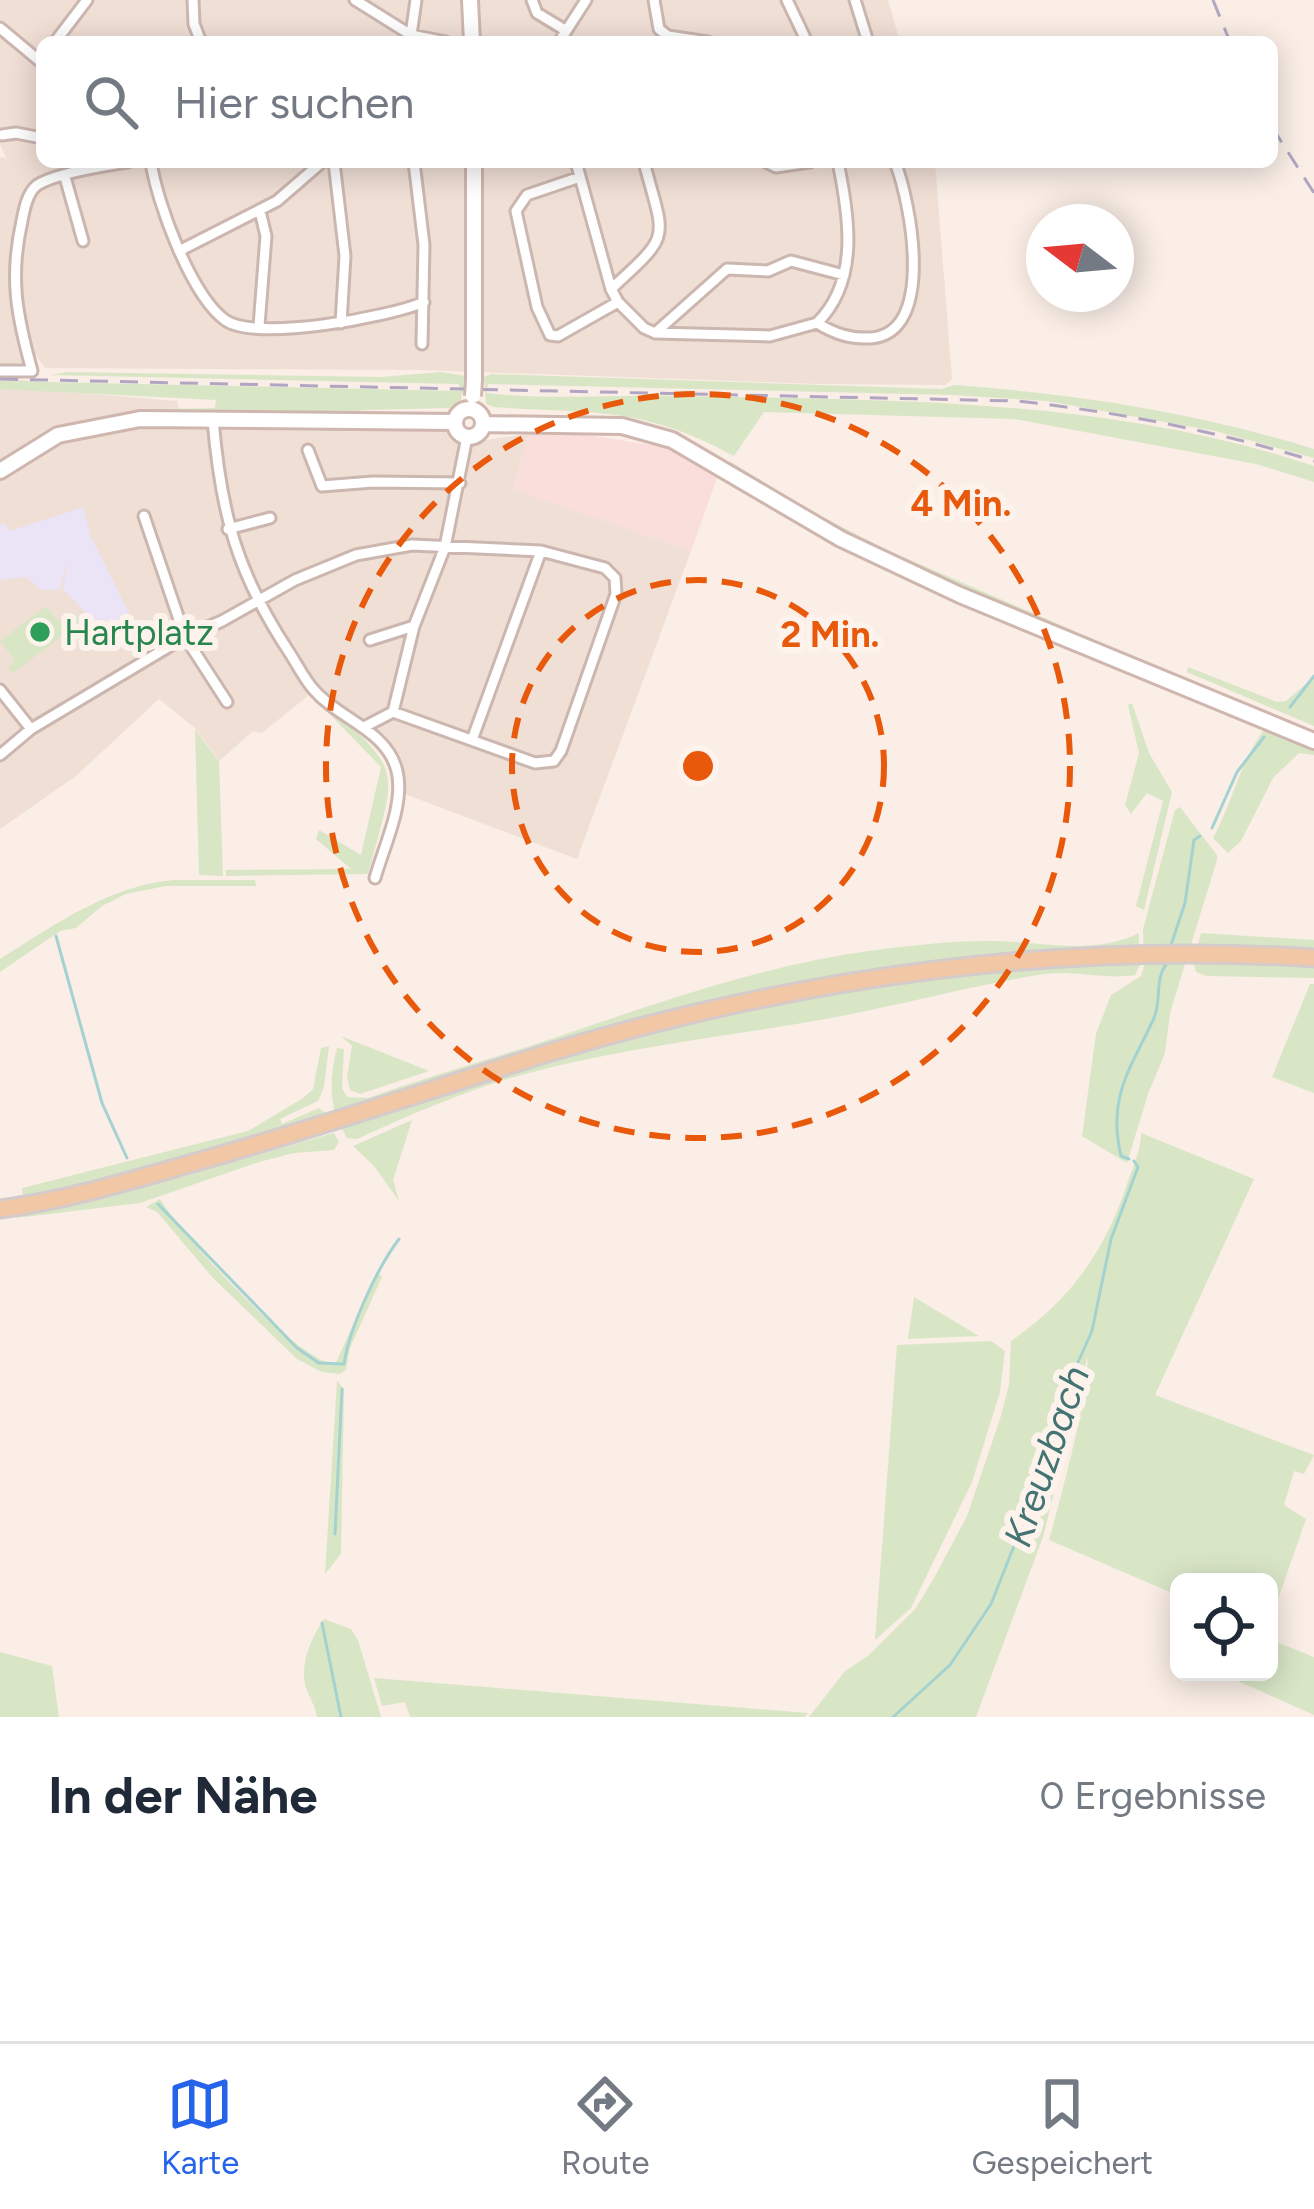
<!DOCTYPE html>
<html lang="de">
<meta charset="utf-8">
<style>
body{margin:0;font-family:Figtree,sans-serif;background:#f2f2f3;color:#1f2937}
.controls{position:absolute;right:36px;bottom:36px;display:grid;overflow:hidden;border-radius:18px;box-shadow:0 6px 30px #0003}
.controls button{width:108px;height:108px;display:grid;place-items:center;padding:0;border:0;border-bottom:3px solid #e0e1e3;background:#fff;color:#1f2937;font:60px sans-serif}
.compass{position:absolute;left:1026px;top:204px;width:108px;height:108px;border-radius:50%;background:#fff;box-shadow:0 6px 30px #0003;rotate:286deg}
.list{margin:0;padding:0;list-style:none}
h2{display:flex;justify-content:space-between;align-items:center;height:156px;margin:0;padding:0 48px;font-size:51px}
h2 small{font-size:39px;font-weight:400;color:#747a83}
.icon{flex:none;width:66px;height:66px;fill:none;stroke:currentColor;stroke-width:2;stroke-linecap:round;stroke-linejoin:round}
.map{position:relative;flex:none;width:1314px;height:1717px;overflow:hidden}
.search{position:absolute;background:#fff;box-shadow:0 6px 30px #0003;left:36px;right:36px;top:36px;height:132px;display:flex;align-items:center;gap:30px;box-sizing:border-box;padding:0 42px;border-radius:18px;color:#747a83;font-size:45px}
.sheet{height:324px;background:#fff}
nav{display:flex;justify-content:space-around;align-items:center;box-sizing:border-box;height:168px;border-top:3px solid #e0e1e3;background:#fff;font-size:33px;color:#747a83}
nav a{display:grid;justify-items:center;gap:6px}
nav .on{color:#2563eb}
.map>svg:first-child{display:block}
.residential{fill:#f0dfd5}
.commercial{fill:#f9dedb}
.education{fill:#ebe3f6}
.green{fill:#d9e6c6}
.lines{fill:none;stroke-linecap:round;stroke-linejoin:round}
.stream{stroke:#a4d2d0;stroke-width:3}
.street-casing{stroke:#ccb7b0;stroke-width:15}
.secondary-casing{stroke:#cfb6ae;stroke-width:20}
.primary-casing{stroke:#d4cbca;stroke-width:21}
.street{stroke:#fff;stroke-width:9}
.secondary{stroke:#fff;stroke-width:14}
.primary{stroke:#f1c7a5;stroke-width:15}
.rail{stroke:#b0a6c2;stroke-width:3;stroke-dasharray:18 12;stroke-linecap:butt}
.secondary-bridge-casing{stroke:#cfb6ae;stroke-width:20;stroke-linecap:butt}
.secondary-bridge{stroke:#fff;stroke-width:14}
.ring{fill:none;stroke:#e8590c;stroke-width:6;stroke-dasharray:21 15}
.leisure-dot{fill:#2e9e5b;stroke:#fdf3ec;stroke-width:4.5}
.labels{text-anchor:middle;stroke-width:12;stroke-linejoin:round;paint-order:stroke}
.leisure-label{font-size:36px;fill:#27864d;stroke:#fdf3ec;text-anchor:start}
.water-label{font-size:39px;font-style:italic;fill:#437473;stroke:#fdf3ec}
.centre{fill:#e8590c;stroke:#fdf3ec;stroke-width:6}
.ring-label{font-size:36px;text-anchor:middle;font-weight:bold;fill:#e8590c;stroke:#fdf3ec;stroke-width:12;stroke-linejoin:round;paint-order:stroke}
</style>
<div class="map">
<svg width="1314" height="1717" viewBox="0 0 1314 1717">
<rect width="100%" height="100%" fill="#faeee6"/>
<!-- residential -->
<path class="residential" d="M0 0H888L900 42H42V162H935L952 379 945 385 819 384 420 370 45 368 19 332 24 365H0V157L6 158 0 144Z
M0 378 44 382 45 390 177 401 183 425 445 431 471 442 529 434 513 489 691 551 577 859 402 793 376 726 362 724 320 686 262 733 253 731 219 761 195 728 159 699 76 776 0 829Z"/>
<!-- commercial -->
<path class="commercial" d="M575 433 663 447 717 478 691 551 513 489 529 434Z"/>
<!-- education -->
<path class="education" d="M83 507 90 534 132 619 109 632 102 619 95 622 63 590 68 557 60 590H41L26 577 0 580V525L5 523 9 531Z"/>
<!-- green -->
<path class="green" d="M67 372 382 377 440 372 467 376 460 402 450 408 363 410 334 415 171 413V409L215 408 216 400 0 389V381L460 391 459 384 51 375Z
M491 374 941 389 954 385C1077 394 1196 412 1314 449V458L1215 431 1047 401 954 395 488 384 487 393C546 400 609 395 670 396 886 400 1106 397 1314 466V482L1256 464 1014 419 764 412 734 456C640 405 593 414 493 407L486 404 484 377Z
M731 462 815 513 885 549 1314 735 926 573 838 530 725 464Z
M46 606 59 622 73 612 81 622 13 673 8 667 15 661 0 641Z
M1188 667 1277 702 1286 701 1314 677V726L1187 672Z
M317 695C403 775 399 760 368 874L226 876V870L351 869 316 839 319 830 361 855 381 767 314 698Z
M1132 703 1149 753 1172 792 1144 910 1136 906 1163 801 1147 793 1131 814 1125 805 1139 753 1128 705Z
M1265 728 1314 748V755L1299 753 1273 778 1241 841 1228 853 1213 838C1234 799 1238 766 1265 728Z
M195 729 219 762 223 876 199 875Z
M1180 807 1217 855V860L1170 1013 1165 1053 1148 1094 1127 1163 1082 1136 1096 1034 1111 995 1141 976 1144 966 1143 929 1175 810Z
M175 880H255L256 886H166L126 894 102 906 76 928 60 931 0 972V959C55 925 109 885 175 880Z
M1139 933V949L854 977 336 1116C329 1092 331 1072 337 1048L344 1049 342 1088 347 1097 368 1098C426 1077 484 1061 542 1042 649 1006 755 967 868 951 907 946 947 941 986 941 1036 940 1091 957 1139 933Z
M1201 933 1314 940V949L1220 945 1218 961 1314 964V978L1207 976 1196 972 1193 962Z
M1104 963 1140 965 1135 975C1106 980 1075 970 1045 974 973 985 902 1005 831 1018 726 1037 620 1047 518 1076 462 1092 410 1115 357 1139L347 1138 342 1129C583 1036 845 971 1104 963Z
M1310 984H1314V1093L1272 1077Z
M341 1036 429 1071 360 1094 350 1090 347 1077 352 1046Z
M329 1046 324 1087 318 1101 280 1119 282 1124 319 1108 329 1116 177 1163 23 1198 22 1188 248 1131 303 1098 313 1089 321 1048Z
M412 1120 393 1180 399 1201 374 1166 353 1146Z
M334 1133 339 1142 334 1150 294 1153 259 1162 140 1203 16 1218 13 1210 161 1182Z
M1141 1133 1254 1179 1155 1395 1314 1455 1304 1474 1294 1471 1284 1505 1306 1519 1269 1625V1582H1179V1596L1049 1540C1058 1511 1092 1381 1087 1358L1043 1537 976 1717H809L845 1671 868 1656 916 1608 934 1578 967 1516 1000 1419 1009 1385 1011 1341C1069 1301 1104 1253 1126 1187 1132 1169 1141 1151 1141 1133Z
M160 1199C185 1239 292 1356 335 1365L377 1271 382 1277 350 1348 346 1370 340 1374 322 1372 297 1359 212 1277 157 1212 146 1207Z
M914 1297 979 1336 908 1339Z
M991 1341 1005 1351 1000 1392 972 1482 911 1608 875 1640 897 1345Z
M337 1381 344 1389 341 1554 325 1574Z
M324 1619 351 1629 358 1640 381 1717H317C315 1705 310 1699 306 1688 299 1665 311 1638 324 1619Z
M1269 1639 1314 1657V1715L1218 1672H1269Z
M0 1652 52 1666 59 1717H0Z
M374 1678 808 1713 805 1717H410L405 1702 382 1706Z"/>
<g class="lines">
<!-- stream -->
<path class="stream" d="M1290 707 1314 676
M1212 828 1237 772 1264 737
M56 936 102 1103 127 1158
M1171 945 1185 903 1194 840 1200 836
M1129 1159 1121 1156C1107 1097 1130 1070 1154 1018 1162 999 1154 980 1167 963
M158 1204 297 1348 319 1363 344 1364C349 1329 377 1268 399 1239
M335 1534 342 1389
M322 1623 341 1717
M893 1717 950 1665 991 1604 1016 1541 1039 1500 1066 1389 1092 1331 1111 1239 1138 1167 1134 1161"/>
<defs>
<path id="street" d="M193 0 194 24 201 42
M355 0 411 35 446 42
M532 0 537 13 565 30
M654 0 659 29 668 36 708 42
M787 0 807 42
M855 0 868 42
M0 28 42 63
M411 35 416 0
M55 42 87 0
M559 42 586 0
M2 135 16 133 42 138
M151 162C157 203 191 295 225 320 255 342 390 317 424 302
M334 162 345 256 341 323
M414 162 424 245 422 344
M576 162 611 289 618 302 644 328 655 333 770 336 817 323C860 281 849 215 838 162
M766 162 776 167 810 162
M65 177 83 241
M580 177 527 195 516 211 537 307 550 335 558 336 618 302
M179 251 277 201 322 162
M611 289C673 232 665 242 644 162
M817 323C835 334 850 339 871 338 936 333 911 203 895 162
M259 326 266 236 260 211
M655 333 727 269 768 271 791 261 844 275
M0 371H32C17 316 9 278 22 221 24 210 27 194 36 186 52 174 107 165 128 162
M213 420C221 514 237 573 289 652 297 664 304 679 314 690 340 720 387 730 397 771 405 804 384 846 375 878
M308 450 322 486 373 482 460 483
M144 516 185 637 227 702
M228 529 270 518
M370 640 414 626
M0 690 31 729
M364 727 393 712 414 626 445 547 467 437
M472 740 541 551
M0 755 31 729 185 637 222 621 295 580 356 555 412 545 541 551 605 568 615 578 616 594 561 751 554 761 535 763 393 712"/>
<path id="secondary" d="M470 0 472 42
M474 380V162
M455 423a14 14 0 1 1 28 0a14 14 0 1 1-28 0Z
M484 424 622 426 672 440 841 539 960 595 1314 741
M0 471 58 435 140 419 455 422"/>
<path id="primary" d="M0 1209C69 1200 136 1179 203 1160 320 1127 435 1088 551 1052 796 978 1057 941 1314 958"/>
</defs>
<!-- street casing -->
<use href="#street" class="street-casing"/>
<!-- secondary casing -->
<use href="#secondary" class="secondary-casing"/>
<!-- primary casing -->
<use href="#primary" class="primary-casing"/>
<!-- street -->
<use href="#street" class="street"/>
<!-- secondary -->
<use href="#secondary" class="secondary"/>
<!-- primary -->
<use href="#primary" class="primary"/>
<!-- rail -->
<path class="rail" d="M1213 0 1230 42
M1272 127 1314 193
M0 379 1017 401C1118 412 1217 431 1314 461"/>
<defs>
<path id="secondary-bridge" d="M473 396 474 380"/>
</defs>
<!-- secondary-bridge casing -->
<use href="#secondary-bridge" class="secondary-bridge-casing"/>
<!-- secondary-bridge -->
<use href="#secondary-bridge" class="secondary-bridge"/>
</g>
<!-- distance rings -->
<g class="ring">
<circle cx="698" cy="766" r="186"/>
<circle cx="698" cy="766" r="372"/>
</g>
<!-- markers -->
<circle class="leisure-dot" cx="40" cy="632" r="12"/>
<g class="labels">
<!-- leisure labels -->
<g class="leisure-label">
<text x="64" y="645">Hartplatz</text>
</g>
<!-- water labels -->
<g class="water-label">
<text transform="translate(1046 1456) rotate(-71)" y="14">Kreuzbach</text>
</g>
</g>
<circle cx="698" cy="766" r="18" class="centre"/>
<g class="ring-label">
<text x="961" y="516">4 Min.</text>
<text x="830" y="647">2 Min.</text>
</g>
</svg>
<div class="controls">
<button><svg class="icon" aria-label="locate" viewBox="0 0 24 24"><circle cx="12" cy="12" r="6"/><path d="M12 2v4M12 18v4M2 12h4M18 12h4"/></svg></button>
</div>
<svg class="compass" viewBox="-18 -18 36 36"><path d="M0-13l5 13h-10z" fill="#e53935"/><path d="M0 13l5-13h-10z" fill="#747a83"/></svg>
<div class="search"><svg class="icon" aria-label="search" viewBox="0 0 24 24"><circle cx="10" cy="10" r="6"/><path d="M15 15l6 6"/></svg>Hier suchen</div>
</div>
<section class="sheet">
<h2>In der Nähe<small>0 Ergebnisse</small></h2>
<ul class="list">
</ul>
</section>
<nav>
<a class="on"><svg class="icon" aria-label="map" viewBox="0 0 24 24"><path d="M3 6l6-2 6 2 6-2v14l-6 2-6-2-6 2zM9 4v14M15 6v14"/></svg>Karte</a>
<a><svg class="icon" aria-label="directions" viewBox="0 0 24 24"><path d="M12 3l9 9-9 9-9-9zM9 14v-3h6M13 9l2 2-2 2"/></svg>Route</a>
<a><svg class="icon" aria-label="saved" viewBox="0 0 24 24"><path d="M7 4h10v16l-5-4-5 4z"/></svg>Gespeichert</a>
</nav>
